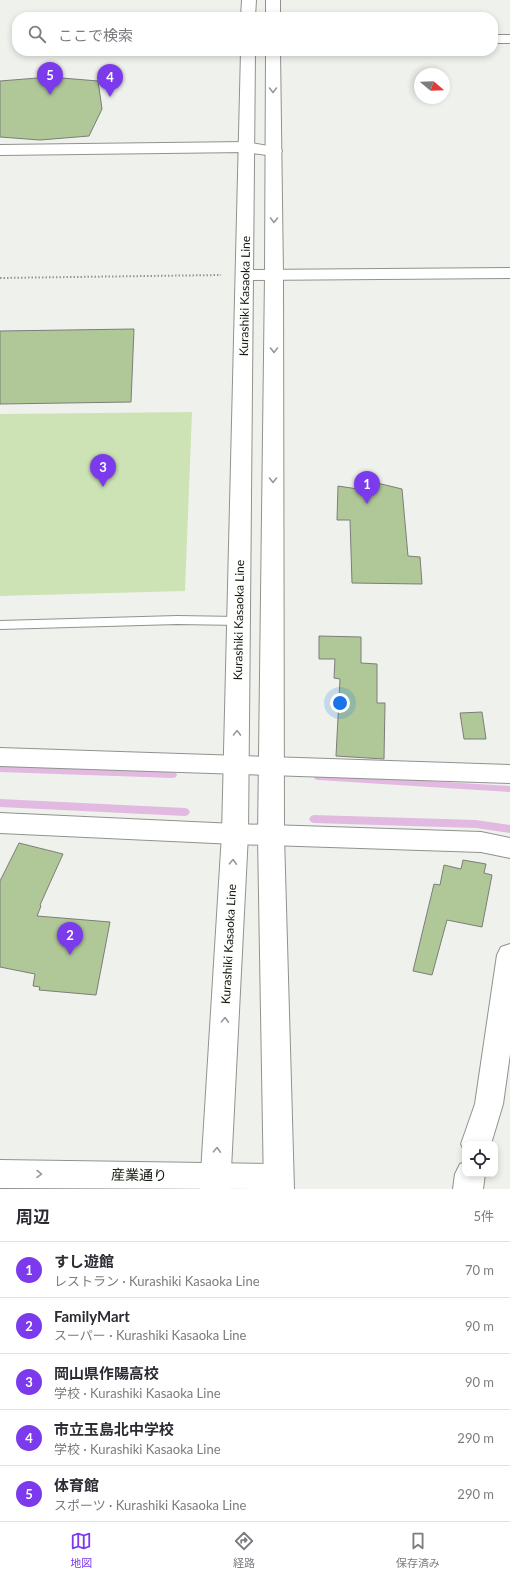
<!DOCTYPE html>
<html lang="ja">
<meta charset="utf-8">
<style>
body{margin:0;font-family:Lato,"Noto Sans JP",sans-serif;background:#f2f2f3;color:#2b2b33}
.controls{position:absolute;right:12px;bottom:12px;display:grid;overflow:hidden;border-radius:8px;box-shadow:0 2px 6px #0003}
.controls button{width:36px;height:36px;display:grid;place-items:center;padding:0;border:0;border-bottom:1px solid #e1e1e2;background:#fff;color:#2b2b33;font:20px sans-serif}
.compass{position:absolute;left:414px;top:68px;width:36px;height:36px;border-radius:50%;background:#fff;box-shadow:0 2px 6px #0003;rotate:109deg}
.you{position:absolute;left:340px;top:703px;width:14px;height:14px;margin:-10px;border:3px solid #fff;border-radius:50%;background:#1a73e8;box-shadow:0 0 0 6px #1a73e833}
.badge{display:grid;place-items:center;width:26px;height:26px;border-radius:50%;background:#7c3aed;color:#fff;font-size:13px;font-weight:700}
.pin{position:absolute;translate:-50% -33px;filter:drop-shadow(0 1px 2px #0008)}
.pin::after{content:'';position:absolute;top:21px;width:14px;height:12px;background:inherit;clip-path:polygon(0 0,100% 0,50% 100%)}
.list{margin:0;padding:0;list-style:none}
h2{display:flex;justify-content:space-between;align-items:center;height:52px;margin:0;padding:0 16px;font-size:17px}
h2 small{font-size:13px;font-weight:400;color:#7c7c81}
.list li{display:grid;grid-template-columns:26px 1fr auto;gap:12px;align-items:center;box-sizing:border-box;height:56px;padding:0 16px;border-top:1px solid #e1e1e2}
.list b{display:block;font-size:15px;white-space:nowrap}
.list p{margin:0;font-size:13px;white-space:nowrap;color:#7c7c81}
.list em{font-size:13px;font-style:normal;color:#7c7c81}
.icon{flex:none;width:22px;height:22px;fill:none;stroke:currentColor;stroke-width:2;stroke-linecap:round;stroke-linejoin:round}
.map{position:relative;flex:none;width:510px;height:1189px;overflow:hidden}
.search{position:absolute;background:#fff;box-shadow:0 2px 6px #0003;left:12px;right:12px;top:12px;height:44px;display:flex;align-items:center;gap:10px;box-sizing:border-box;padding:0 14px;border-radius:16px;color:#7c7c81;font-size:15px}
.sheet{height:332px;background:#fff}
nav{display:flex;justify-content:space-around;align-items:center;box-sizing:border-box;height:56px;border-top:1px solid #e1e1e2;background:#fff;font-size:11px;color:#7c7c81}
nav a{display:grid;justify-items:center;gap:2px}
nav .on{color:#7c3aed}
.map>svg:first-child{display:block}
.green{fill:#cde3b5}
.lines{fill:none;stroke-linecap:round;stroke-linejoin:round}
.stream{fill:#e2b9e1;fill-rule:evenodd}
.building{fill:#b0c898;stroke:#7b7e78}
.lane-casing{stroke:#90938d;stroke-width:2}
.street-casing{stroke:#90938d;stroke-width:2}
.secondary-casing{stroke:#90938d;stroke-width:2}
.primary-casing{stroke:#90938d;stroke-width:2}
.path{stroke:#959793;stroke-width:2;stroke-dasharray:1.5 2;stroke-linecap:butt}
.lane{fill:#fff;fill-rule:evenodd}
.street{fill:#fff;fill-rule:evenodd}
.secondary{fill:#fff;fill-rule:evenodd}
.primary{fill:#fff;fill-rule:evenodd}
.oneway{stroke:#979897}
.labels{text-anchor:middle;stroke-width:4;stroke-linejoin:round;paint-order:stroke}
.street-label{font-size:12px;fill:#181917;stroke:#fcfffa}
.near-street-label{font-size:14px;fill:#181917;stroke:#fcfffa}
</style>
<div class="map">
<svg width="510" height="1189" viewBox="0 0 510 1189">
<rect width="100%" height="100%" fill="#eff2ec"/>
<!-- green -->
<path class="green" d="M192 412 185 591 0 596V414Z"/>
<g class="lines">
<!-- stream -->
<path class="stream" d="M0 766 173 772 176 773 177 775 176 777 173 778 0 772Z
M318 774 510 786V792L318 780 315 779 314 777 315 775Z
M0 799 185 808 188 809 190 812 188 815 185 816 0 807Z
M314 815 476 820 510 825V833L476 828 314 823 311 822 309 819 311 816Z"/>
</g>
<!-- building -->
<path class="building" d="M50 77 98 81 102 109 89 136 40 140 0 137V81Z
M134 329 131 402 0 404V331Z
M373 482 402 489 408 556 420 557 422 584 352 583 350 520H337L338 486 358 489 362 484 372 485Z
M319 636 361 637V663L377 664V703H385L384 759 336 756 340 679 334 678 335 659H319Z
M482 712 486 739H464L460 713Z
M19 843 63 854 40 905 41 906 37 916 110 922 96 995 39 990 40 987 33 986 35 974 0 967V881Z
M463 860 486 864 484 873 492 875 482 927 447 920 432 975 413 971 434 884 440 885 444 865 461 869Z"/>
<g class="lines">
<defs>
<path id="lane" d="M177 616 239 617 243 618 245 621 243 624 239 625 177 624 0 629V621Z"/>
<path id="street" d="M493 35H510V43H493Z
M246 142 280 148 282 151 280 154 274 156 246 152 0 155V145Z
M510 268V278L245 280 239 279 236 275 239 271 245 270Z
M0 748 510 765V783L0 766Z
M0 813 235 824 481 832 510 838V858L481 852 235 844 0 833Z
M510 944V1054L503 1104 491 1144H465V1152L461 1144 475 1104 497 955 501 947Z
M465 1162V1174H485L483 1189H453L455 1174 460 1164Z"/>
<path id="secondary" d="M0 1160 278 1164 288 1168 293 1178 288 1188 285 1189 0 1188Z"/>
<path id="primary" d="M242 0H256L255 17H241Z
M266 0H280V17H266Z
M241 51H255L248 834 230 1189H200L222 834Z
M266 51H280L283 275 284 836 294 1189H264L258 836 265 275Z"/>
</defs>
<!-- lane casing -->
<use href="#lane" class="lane-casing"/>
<!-- street casing -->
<use href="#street" class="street-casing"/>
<!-- secondary casing -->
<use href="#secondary" class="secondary-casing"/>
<!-- primary casing -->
<use href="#primary" class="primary-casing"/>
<!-- path -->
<path class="path" d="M0 278 221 275"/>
<!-- lane -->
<use href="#lane" class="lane"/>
<!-- street -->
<use href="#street" class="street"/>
<!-- secondary -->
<use href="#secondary" class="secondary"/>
<!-- primary -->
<use href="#primary" class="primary"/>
</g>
<!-- one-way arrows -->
<defs><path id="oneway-chevron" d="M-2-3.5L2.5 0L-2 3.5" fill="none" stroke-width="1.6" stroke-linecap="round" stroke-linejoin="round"/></defs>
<g class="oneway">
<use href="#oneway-chevron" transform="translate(273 90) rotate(90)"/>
<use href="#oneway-chevron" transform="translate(274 220) rotate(90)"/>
<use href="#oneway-chevron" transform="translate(274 350) rotate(90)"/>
<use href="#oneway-chevron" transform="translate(273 480) rotate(90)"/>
<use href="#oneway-chevron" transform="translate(237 733) rotate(-89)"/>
<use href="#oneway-chevron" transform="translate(233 862) rotate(-87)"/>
<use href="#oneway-chevron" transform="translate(225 1020) rotate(-87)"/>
<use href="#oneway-chevron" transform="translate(217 1150) rotate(-87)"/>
<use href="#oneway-chevron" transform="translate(39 1174) rotate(1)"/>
</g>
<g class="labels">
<!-- street labels -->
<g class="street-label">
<text transform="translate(245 296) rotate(-89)" y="4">Kurashiki Kasaoka Line</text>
<text transform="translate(239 620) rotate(-89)" y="4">Kurashiki Kasaoka Line</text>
<text transform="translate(229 944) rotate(-87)" y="4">Kurashiki Kasaoka Line</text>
</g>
<!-- near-street labels -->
<g class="near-street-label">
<text transform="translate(139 1175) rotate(1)" y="5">産業通り</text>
</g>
</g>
</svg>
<div class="controls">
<button><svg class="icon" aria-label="locate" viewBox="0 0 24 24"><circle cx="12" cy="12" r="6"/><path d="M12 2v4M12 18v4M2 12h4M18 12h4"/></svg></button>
</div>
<svg class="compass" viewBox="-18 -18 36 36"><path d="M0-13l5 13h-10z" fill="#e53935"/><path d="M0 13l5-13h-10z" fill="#7c7c81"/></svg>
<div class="you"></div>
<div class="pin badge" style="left:367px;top:504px">1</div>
<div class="pin badge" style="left:70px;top:955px">2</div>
<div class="pin badge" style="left:103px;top:487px">3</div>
<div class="pin badge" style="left:110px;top:97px">4</div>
<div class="pin badge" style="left:50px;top:95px">5</div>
<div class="search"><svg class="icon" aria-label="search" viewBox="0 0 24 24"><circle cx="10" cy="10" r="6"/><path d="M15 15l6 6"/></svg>ここで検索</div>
</div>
<section class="sheet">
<h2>周辺<small>5件</small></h2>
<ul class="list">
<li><span class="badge">1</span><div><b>すし遊館</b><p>レストラン · Kurashiki Kasaoka Line</p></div><em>70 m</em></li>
<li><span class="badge">2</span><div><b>FamilyMart</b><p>スーパー · Kurashiki Kasaoka Line</p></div><em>90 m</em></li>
<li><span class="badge">3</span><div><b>岡山県作陽高校</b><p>学校 · Kurashiki Kasaoka Line</p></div><em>90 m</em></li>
<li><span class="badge">4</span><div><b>市立玉島北中学校</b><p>学校 · Kurashiki Kasaoka Line</p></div><em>290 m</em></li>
<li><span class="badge">5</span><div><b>体育館</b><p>スポーツ · Kurashiki Kasaoka Line</p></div><em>290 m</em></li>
</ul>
</section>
<nav>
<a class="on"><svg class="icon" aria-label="map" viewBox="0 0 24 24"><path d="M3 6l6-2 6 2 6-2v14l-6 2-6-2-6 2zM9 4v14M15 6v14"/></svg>地図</a>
<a><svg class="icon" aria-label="directions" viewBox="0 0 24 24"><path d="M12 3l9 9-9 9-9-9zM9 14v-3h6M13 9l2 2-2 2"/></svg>経路</a>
<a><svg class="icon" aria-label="saved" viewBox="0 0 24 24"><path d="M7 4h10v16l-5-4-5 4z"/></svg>保存済み</a>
</nav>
